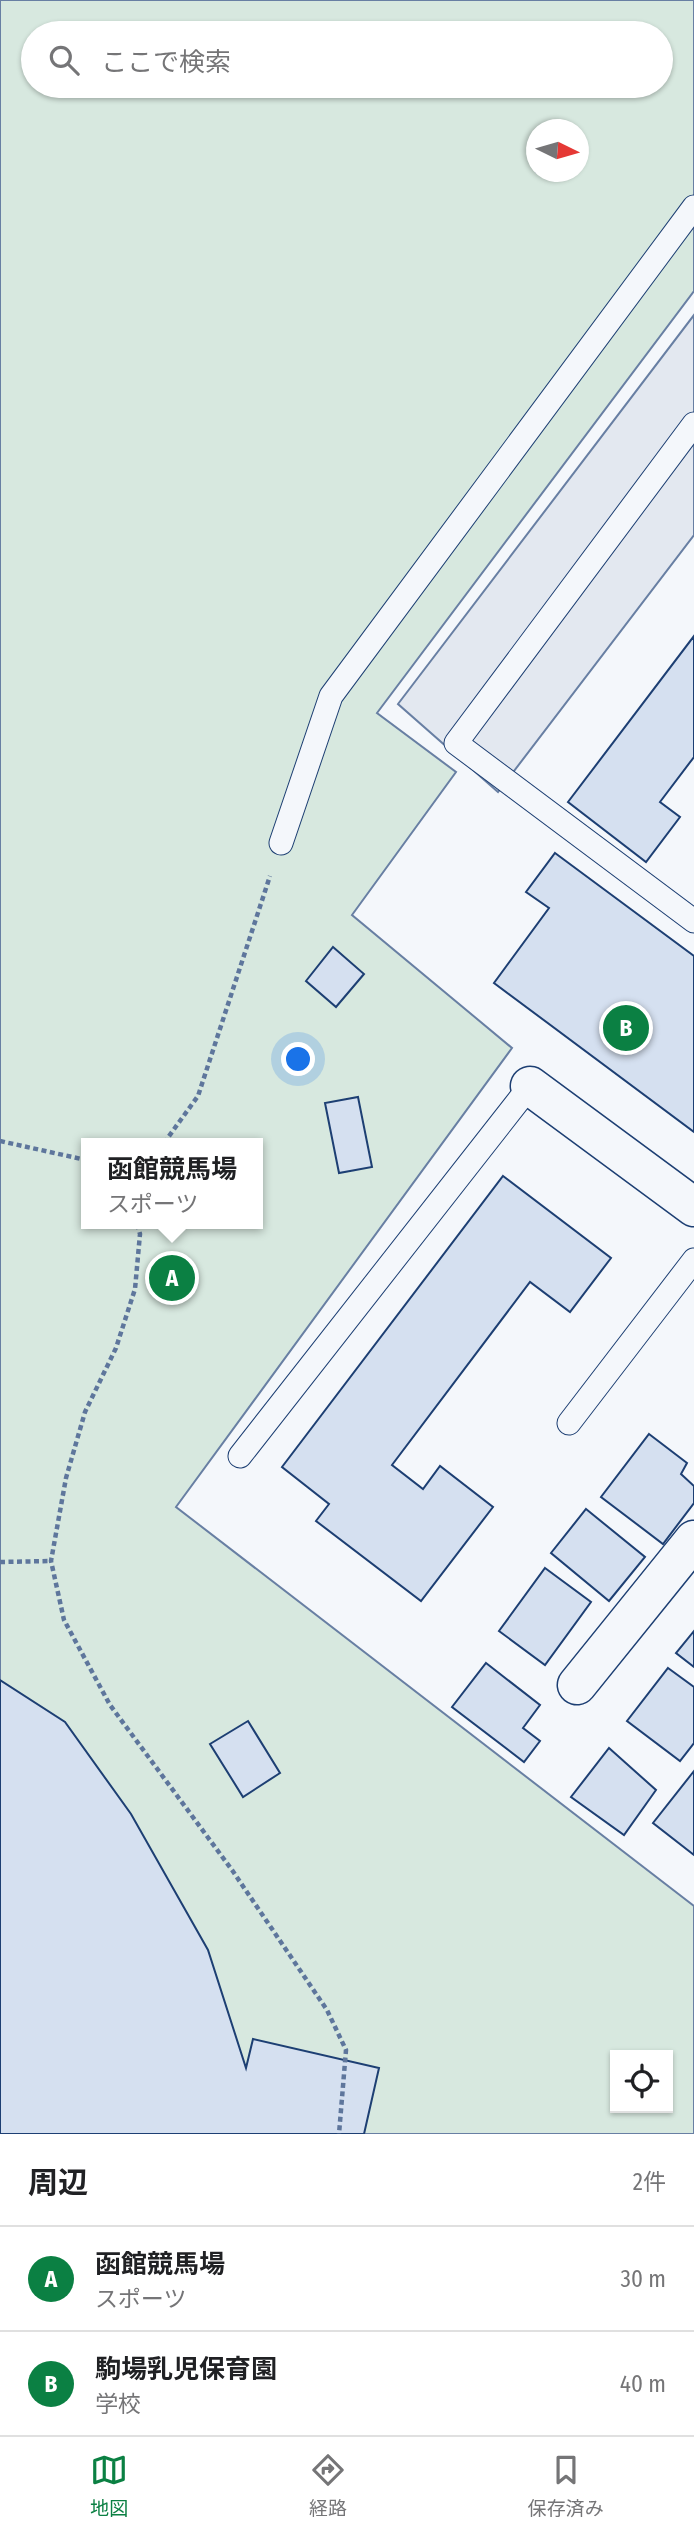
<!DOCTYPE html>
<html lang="ja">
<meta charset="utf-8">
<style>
body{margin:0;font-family:"Fira Sans Condensed","Noto Sans JP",sans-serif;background:#f2f2f2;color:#202124}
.controls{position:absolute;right:21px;bottom:21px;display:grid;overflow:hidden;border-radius:0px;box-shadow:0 2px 5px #0004}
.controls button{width:63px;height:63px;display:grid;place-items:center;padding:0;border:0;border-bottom:2px solid #e0e0e0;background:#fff;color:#202124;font:35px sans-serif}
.compass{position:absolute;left:526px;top:119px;width:63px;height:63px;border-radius:50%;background:#fff;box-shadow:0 2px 5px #0004;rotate:95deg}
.you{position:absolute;left:299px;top:1060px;width:24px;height:24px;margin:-18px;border:5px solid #fff;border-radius:50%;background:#1a73e8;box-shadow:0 0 0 10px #1a73e833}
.badge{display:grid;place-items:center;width:46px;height:46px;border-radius:50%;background:#0b8043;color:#fff;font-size:23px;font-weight:700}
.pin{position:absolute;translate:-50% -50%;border:4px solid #fff;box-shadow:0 2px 7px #0006}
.popup{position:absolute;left:81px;top:1138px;width:182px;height:91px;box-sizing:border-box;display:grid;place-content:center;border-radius:0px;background:#fff;filter:drop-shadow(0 2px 5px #0005);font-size:23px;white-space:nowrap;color:#757577}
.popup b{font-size:26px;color:#202124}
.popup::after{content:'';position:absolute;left:50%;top:100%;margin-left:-14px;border:14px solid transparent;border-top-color:#fff}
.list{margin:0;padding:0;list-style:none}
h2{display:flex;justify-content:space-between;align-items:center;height:91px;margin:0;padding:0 28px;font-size:30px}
h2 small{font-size:23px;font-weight:400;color:#757577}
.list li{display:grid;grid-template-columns:46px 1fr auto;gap:21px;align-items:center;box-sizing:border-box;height:105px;padding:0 28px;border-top:2px solid #e0e0e0}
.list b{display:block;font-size:26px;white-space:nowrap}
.list p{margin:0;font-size:23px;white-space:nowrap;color:#757577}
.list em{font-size:23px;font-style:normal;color:#757577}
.icon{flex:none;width:38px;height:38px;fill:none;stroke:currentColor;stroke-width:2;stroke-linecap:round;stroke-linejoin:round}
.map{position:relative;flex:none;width:694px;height:2134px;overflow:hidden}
.search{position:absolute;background:#fff;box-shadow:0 2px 5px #0004;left:21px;right:21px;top:21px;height:77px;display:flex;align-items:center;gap:18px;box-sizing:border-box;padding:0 24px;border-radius:38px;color:#757577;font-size:26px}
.sheet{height:301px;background:#fff}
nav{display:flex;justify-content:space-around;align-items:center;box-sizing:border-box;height:98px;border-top:2px solid #e0e0e0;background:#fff;font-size:19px;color:#757577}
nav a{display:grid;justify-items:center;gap:4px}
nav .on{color:#0b8043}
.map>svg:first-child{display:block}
.green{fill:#d7e8df;stroke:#687fa3;stroke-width:2;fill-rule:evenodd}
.parking{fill:#e3e8f0;stroke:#687fa3;stroke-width:2}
.building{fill:#d5e0f0;stroke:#1d3f73;stroke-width:2}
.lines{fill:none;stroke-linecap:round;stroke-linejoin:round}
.lane-casing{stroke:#1d3f73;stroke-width:25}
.street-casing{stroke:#1d3f73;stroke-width:41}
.path{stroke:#5e769c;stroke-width:4.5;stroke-dasharray:5 3.5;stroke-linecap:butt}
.lane{stroke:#f4f7fb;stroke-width:23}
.street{stroke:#f4f7fb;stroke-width:38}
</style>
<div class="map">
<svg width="694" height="2134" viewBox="0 0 694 2134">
<rect width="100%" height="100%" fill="#f4f7fb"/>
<!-- green -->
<path class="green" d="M0 0H694V291L377 713 456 772 352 915 512 1048 176 1507 694 1906V2134H0ZM33 33H661V86H33ZM536 130H578V172H536ZM86 1143H258V1224H86ZM615 2055H668V2108H615Z"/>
<!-- parking -->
<path class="parking" d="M694 315V535L498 792 398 704Z"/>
<!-- building -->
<path class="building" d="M694 636V757L660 802 680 817 646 862 568 802Z
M555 853 694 956V1132L494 983 549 908 526 892Z
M333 947 364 974 336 1007 306 981Z
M358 1097 372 1167 339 1173 325 1103Z
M503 1176 611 1258 570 1312 530 1282 392 1465 423 1489 440 1466 493 1507 421 1601 316 1521 329 1504 282 1467Z
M649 1434 687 1463 681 1474 694 1486V1503L663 1544 601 1497Z
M586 1509 645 1557 609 1601 551 1553Z
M545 1568 591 1602 545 1665 499 1631Z
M694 1631V1667L676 1653Z
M486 1663 540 1705 523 1728 540 1741 524 1762 452 1707Z
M668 1668 694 1687V1743L680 1761 627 1721Z
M0 1680 65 1722 131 1814 208 1950 246 2068 253 2039 379 2068 364 2134H0Z
M248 1721 280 1773 243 1797 210 1744Z
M609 1748 656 1790 624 1835 571 1797Z
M694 1771V1855L653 1823Z"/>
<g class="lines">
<defs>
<path id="lane" d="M694 424 456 743 694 921
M281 843 331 696 694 207
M569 1423 694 1260
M240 1456 530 1086"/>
<path id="street" d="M530 1086 694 1207
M577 1685 694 1540"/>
</defs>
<!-- lane casing -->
<use href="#lane" class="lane-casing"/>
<!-- street casing -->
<use href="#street" class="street-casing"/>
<!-- path -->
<path class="path" d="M0 1141 86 1160
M164 1143 198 1096 270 876
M137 1224 140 1234 135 1289 116 1348 85 1412 66 1478 51 1561 64 1620 110 1705 232 1870 327 2010 346 2050 339 2134
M0 1562 51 1561"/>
<!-- lane -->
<use href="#lane" class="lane"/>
<!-- street -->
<use href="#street" class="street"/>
</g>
</svg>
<div class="controls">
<button><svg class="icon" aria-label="locate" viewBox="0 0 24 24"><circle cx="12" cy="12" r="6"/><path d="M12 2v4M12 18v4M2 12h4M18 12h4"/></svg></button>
</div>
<svg class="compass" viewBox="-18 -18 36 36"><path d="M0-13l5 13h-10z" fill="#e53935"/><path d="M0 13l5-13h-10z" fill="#757577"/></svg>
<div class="you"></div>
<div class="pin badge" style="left:172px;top:1278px">A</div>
<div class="popup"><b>函館競馬場</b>スポーツ</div>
<div class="pin badge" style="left:626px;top:1028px">B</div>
<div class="search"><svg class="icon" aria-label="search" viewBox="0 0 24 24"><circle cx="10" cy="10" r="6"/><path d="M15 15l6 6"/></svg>ここで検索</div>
</div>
<section class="sheet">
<h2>周辺<small>2件</small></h2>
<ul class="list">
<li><span class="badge">A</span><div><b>函館競馬場</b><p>スポーツ</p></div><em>30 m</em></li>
<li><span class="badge">B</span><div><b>駒場乳児保育園</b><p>学校</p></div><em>40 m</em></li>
</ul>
</section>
<nav>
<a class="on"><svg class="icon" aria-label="map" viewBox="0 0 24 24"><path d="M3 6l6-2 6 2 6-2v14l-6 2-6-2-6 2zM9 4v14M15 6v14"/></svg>地図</a>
<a><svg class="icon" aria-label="directions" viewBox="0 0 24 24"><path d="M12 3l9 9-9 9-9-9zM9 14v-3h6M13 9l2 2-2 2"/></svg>経路</a>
<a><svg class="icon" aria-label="saved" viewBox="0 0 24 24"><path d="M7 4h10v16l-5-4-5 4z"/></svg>保存済み</a>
</nav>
